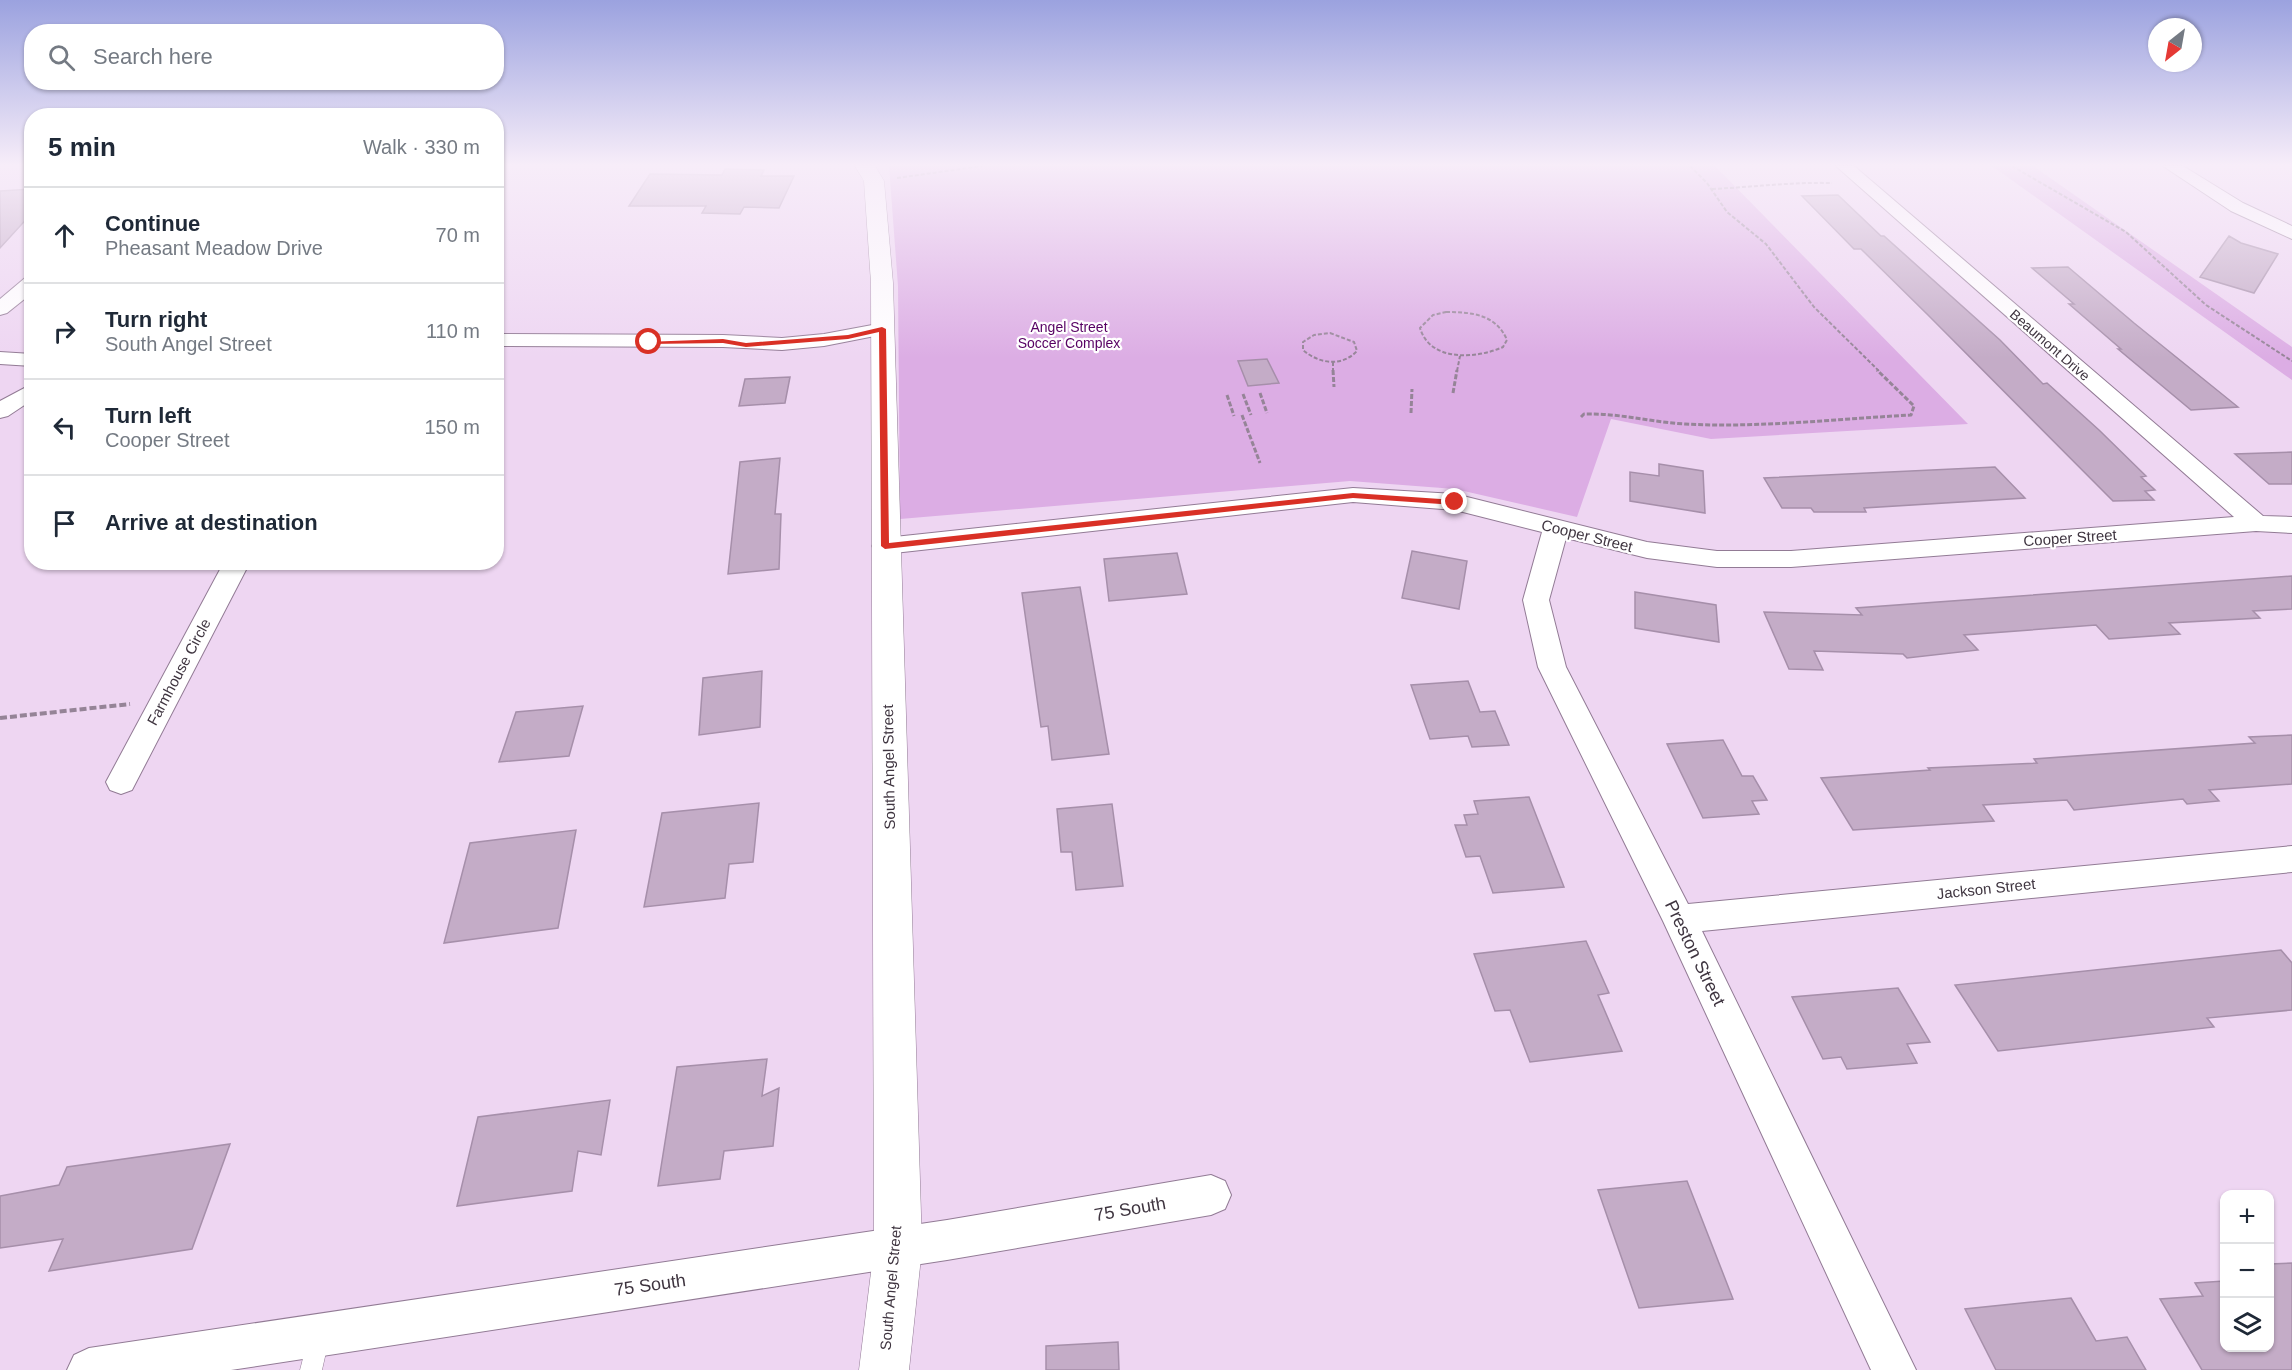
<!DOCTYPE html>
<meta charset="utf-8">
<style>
body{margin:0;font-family:Arial,sans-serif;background:#f2f2f3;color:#1f2937}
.controls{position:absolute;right:18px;bottom:18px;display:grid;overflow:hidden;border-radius:12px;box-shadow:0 2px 4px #0004}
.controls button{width:54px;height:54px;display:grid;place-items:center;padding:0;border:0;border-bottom:2px solid #e0e1e3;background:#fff;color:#1f2937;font:30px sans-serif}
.compass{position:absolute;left:2148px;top:18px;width:54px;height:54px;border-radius:50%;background:#fff;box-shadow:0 2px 4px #0004;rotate:211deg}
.stop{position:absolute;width:18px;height:18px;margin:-14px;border:4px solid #d93025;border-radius:50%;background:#fff}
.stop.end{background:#d93025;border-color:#fff;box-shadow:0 2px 6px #0008}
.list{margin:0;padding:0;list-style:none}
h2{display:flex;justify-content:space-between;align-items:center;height:78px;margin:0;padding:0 24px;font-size:26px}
h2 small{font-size:20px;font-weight:400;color:#747a83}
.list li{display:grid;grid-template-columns:39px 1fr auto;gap:18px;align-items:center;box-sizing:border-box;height:96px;padding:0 24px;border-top:2px solid #e0e1e3}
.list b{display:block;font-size:22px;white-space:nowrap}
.list p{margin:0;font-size:20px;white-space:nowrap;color:#747a83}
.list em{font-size:20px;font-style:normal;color:#747a83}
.icon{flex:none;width:33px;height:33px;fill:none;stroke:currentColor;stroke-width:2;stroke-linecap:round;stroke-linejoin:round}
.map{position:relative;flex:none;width:2292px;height:1370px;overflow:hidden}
.search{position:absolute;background:#fff;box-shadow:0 2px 4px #0004;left:24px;top:24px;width:480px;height:66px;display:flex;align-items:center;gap:15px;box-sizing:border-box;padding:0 21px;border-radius:24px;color:#747a83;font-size:22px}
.panel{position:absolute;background:#fff;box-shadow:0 2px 4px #0004;left:24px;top:108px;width:480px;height:462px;border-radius:24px}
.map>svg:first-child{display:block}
.green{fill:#dcade4}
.building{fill:#c4acc7;stroke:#a68faa;stroke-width:1.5}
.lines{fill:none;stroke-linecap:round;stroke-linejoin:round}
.lane-casing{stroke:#927b95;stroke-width:1}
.street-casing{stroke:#927b95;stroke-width:2}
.secondary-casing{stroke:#927b95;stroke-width:1}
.path-far2{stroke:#958497;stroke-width:2;stroke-dasharray:4 2;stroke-linecap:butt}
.path-far1{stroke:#958497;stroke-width:3;stroke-dasharray:5 2;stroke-linecap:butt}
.path{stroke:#958497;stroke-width:4;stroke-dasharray:7 3;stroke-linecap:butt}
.lane{fill:#fff;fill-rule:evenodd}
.street{fill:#fff;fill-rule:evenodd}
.secondary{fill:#fff;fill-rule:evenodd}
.route{fill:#d93025}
.labels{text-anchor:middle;stroke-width:4.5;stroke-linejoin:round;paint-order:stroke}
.far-park-label{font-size:14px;fill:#570163;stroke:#fff}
.far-street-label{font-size:14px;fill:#3f3540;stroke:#fff}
.street-label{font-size:15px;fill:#3f3540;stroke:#fff}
.near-street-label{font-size:18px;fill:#3f3540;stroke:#fff}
</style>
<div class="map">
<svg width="2292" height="1370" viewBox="0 0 2292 1370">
<rect width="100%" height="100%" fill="#eed6f2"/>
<!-- green -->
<path class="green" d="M889 166H1715L1968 424 1711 439 1611 419 1577 517 1455 489 1350 481 900 519 898 286Z
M1992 166H2033L2292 347V380Z"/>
<!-- building -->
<path class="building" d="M725 169 764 170 761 176H794L779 208 744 207 740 214 702 213 706 206H629L650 174 722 175Z
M32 189V213L0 248V191Z
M1838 195 1881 236H1884L2000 340 2043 384 2047 383 2099 430 2146 476 2141 477 2155 490 2145 491 2154 500 2113 501 1928 315 1861 249H1854L1802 196Z
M2229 236 2241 243 2278 254 2254 293 2200 277Z
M2068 267 2134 323 2238 407 2191 410 2118 349H2121L2069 304H2074L2032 268Z
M1267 359 1279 383 1248 386 1238 361Z
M790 377 785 403 739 406 745 379Z
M2292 452V484H2269L2235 454Z
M780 458 775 514H781L779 569 728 574 740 462Z
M1659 464 1703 471 1705 513 1630 501V472L1659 476Z
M1995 467 2025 498 1864 508 1866 512H1814L1811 508H1782L1764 478Z
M1412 551 1467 561 1459 609 1402 598Z
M1177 553 1187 594 1109 601 1104 559Z
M2292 576V609L2253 611 2260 618 2169 623 2180 634 2109 639 2096 625 1964 635 1978 650 1907 658 1903 654 1814 651 1823 670 1789 669 1764 612 1862 615 1856 608Z
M1080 587 1109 754 1052 760 1048 726 1041 727 1022 593Z
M1635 592 1716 605 1719 642 1635 628Z
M762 671 760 727 699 735 703 678Z
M1468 681 1480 712 1495 711 1509 745 1472 747 1468 736 1430 739 1411 685Z
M583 706 569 756 499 762 516 712Z
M2292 735V784L2209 790 2219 801 2187 804 2183 799 2074 810 2067 800 1983 805 1994 821 1853 830 1821 778 1930 770 1928 768 2037 763 2034 759 2255 743 2249 737Z
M1723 740 1742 776H1753L1767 800 1752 801 1759 814 1703 818 1667 744Z
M1529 797 1564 887 1493 893 1480 856 1466 857 1455 825H1467L1464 815 1478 814 1474 801Z
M759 803 753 862 729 864 725 898 644 907 662 813Z
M1112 804 1123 886 1076 890 1072 852H1061L1057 809Z
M576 830 558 928 444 943 470 843Z
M1586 941 1609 993 1598 995 1622 1051 1530 1062 1510 1010 1495 1011 1474 954Z
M2281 950 2292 963V1010L2207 1018 2214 1027 1998 1051 1955 985Z
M1898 988 1930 1042 1907 1044 1917 1063 1847 1069 1841 1057 1823 1059 1792 997Z
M767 1059 762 1096 779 1088 773 1146 724 1151 720 1179 658 1186 677 1067Z
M610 1100 601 1155 578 1151 572 1191 457 1206 478 1117Z
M230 1144 192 1249 49 1271 63 1239 0 1248V1196L59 1185 67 1167Z
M1687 1181 1733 1299 1639 1308 1598 1190Z
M2292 1263V1370H2202L2160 1299 2203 1296 2195 1283 2224 1281V1347H2270V1264Z
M2071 1298 2096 1341 2127 1337 2146 1370H1996L1965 1309Z
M1118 1342 1119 1370H1046V1346Z"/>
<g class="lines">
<defs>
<path id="lane" d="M318 1328 326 1331 329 1339 322 1370H300L310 1331Z"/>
<path id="street" d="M1836 166H1854L2263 516 2292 517V533L2256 531 1791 567H1717L1647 558 1566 538 1549 600 1566 667 1688 904 2292 846V872L1702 931 1916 1370H1871L1663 921 1538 667 1523 600 1542 532 1455 510 1353 502 885 554 876 552 872 546 876 540 885 538 1353 488 1455 494 1647 542 1717 551H1791L2234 517Z
M2163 166H2183L2243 203 2292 226V239L2231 211Z
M32 276V293L7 313 0 315V299L25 278Z
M883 323 890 325 893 329 890 333 824 346 782 350 723 347 496 346V334L723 335 782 338 824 334Z
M0 352 32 354V366L0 364Z
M32 384V400L8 416 0 418V401Z
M224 562H250L132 790 121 794 110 790 106 782Z
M1211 1175 1225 1181 1231 1195 1225 1209 1211 1215 947 1260 231 1370H67L74 1355 89 1348 947 1220Z"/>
<path id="secondary" d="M855 166H875L884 181 893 283 922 1248 909 1370H859L874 1248 871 283 864 181Z"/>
</defs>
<!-- lane casing -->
<use href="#lane" class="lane-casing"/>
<!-- street casing -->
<use href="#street" class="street-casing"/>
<!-- secondary casing -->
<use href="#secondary" class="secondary-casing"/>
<!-- path-far2 -->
<path class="path-far2" d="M1690 166 1707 183 1727 212 1766 244 1814 307 1879 371
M2012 166 2126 232 2206 305 2292 361
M897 178 982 166
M1712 189C1752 187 1792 182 1832 183
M1446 312C1471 312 1496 314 1507 340L1503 347C1476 359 1430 362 1420 328L1433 315Z
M1330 333 1354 342 1357 351C1342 367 1319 364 1303 350V342L1314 335Z
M1333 362V371
M1457 371 1460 356"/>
<!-- path-far1 -->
<path class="path-far1" d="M1333 370 1334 387
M1260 393 1267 413
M1453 393 1457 370
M1243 394 1251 415
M1227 395 1234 416
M1411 413 1412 389
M1242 415 1260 463
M1581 417 1584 414C1619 413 1651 422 1685 424 1760 428 1836 419 1911 415L1914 406 1877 370"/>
<!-- path -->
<path class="path" d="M0 718 130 704"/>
<!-- lane -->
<use href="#lane" class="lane"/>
<!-- street -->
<use href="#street" class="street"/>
<!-- secondary -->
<use href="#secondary" class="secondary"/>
</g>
<!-- sky -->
<linearGradient id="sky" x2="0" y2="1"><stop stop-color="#9ba2df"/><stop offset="0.46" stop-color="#f7edf9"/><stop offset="1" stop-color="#f7edf9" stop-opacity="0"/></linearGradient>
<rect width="2292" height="358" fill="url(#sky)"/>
<!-- route -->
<path class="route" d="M882 327 886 329 889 543 1353 493 1455 500 1459 502 1455 505 1353 498 885 549 881 546 879 332 848 339 746 347 723 343 649 344 645 342 723 339 746 343 848 335Z"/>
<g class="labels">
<!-- far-park labels -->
<g class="far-park-label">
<text x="1069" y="332">Angel Street<tspan x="1069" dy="16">Soccer Complex</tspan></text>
</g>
<!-- far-street labels -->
<g class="far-street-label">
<text transform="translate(2050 345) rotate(41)" y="5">Beaumont Drive</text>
</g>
<!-- street labels -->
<g class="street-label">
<text transform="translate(1587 536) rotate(14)" y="5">Cooper Street</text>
<text transform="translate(2070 538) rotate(-4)" y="5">Cooper Street</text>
<text transform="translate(179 672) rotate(-62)" y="5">Farmhouse Circle</text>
<text transform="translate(889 767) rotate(-91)" y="5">South Angel Street</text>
<text transform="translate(1986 889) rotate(-6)" y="5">Jackson Street</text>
<text transform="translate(891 1288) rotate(-85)" y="5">South Angel Street</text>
</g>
<!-- near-street labels -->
<g class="near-street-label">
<text transform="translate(1695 953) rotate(64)" y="6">Preston Street</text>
<text transform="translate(1130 1209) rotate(-10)" y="6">75 South</text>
<text transform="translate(650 1285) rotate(-8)" y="6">75 South</text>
</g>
</g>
</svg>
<div class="controls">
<button>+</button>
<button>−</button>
<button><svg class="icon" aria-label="layers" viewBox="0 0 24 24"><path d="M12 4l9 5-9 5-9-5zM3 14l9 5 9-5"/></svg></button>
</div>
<svg class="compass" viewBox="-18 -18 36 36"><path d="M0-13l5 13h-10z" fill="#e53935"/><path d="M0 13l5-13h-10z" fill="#747a83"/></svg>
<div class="stop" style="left:649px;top:342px"></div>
<div class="stop end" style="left:1455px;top:502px"></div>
<div class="search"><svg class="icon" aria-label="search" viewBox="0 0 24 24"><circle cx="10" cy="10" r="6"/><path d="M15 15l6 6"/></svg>Search here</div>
<section class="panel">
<h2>5 min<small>Walk · 330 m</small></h2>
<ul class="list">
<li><svg class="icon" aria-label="ahead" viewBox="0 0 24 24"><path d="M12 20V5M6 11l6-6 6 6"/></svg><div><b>Continue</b><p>Pheasant Meadow Drive</p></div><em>70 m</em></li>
<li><svg class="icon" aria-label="right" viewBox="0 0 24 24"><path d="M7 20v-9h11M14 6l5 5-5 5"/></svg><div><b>Turn right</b><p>South Angel Street</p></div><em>110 m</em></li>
<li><svg class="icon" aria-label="left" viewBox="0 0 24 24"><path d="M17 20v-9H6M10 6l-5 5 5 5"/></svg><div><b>Turn left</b><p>Cooper Street</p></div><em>150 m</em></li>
<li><svg class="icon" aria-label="arrive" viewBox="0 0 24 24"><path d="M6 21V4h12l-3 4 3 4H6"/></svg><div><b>Arrive at destination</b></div></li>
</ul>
</section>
</div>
